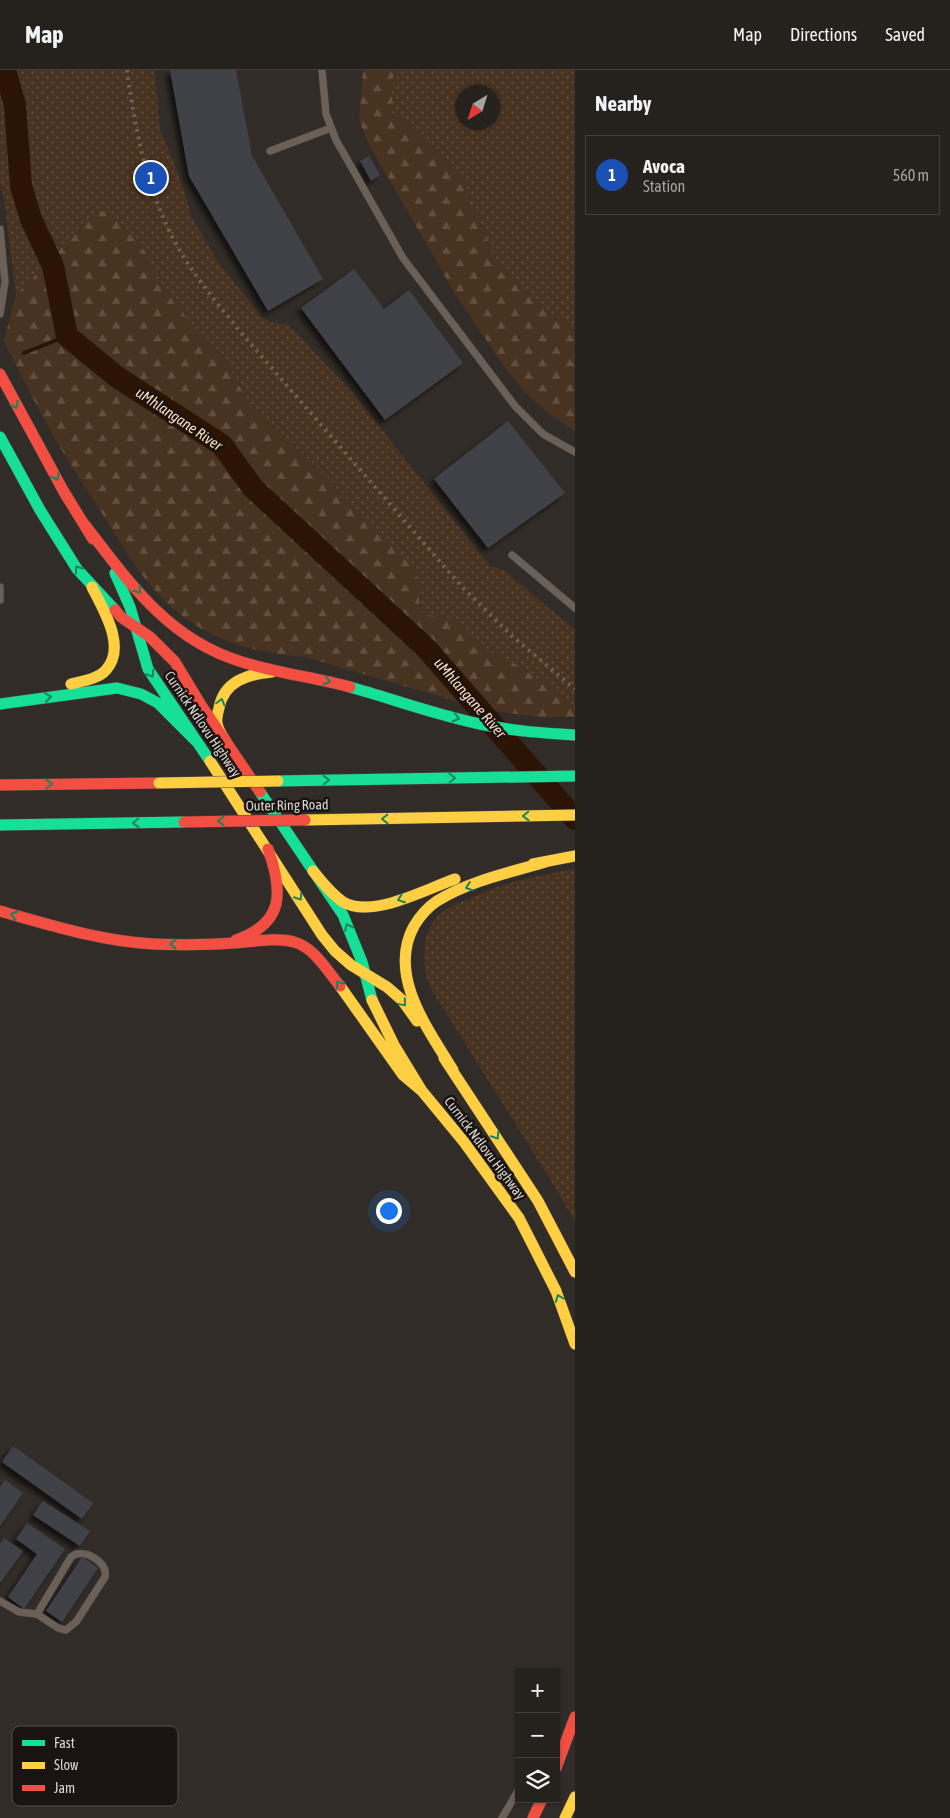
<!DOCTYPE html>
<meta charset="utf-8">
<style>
body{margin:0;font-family:"Asap Condensed",sans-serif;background:#312e2a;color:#f1f3f6}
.controls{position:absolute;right:15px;bottom:15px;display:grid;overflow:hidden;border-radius:0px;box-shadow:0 1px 4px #0004}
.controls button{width:45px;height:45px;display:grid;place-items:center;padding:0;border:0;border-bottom:1px solid #423e3b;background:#25211d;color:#f1f3f6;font:25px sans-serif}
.compass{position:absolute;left:455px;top:15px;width:45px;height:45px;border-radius:50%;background:#25211d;box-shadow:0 1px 4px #0004;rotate:218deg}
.you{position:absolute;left:388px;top:1140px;width:18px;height:18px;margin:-12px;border:4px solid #fff;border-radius:50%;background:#1a73e8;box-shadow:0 0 0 8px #1a73e833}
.badge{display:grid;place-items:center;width:32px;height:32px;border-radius:50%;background:#a19a96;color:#fff;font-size:16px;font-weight:700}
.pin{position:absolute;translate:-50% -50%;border:2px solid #fff;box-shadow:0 1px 5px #0006}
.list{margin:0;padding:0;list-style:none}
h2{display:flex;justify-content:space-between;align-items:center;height:65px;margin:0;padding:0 20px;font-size:21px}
h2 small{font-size:16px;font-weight:400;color:#a3a3a4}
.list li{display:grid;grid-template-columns:32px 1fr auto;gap:15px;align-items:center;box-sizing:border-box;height:80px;margin:0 10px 10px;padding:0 10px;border:1px solid #423e3b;border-radius:0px}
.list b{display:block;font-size:19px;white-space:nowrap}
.list p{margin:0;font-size:16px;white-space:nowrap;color:#a3a3a4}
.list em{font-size:16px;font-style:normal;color:#a3a3a4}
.icon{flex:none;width:28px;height:28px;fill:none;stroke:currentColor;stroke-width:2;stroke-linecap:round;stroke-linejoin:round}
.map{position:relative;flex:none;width:575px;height:1748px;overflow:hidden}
header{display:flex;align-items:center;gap:30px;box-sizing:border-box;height:70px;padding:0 25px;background:#25211d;border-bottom:1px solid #423e3b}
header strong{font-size:24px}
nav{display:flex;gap:28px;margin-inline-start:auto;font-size:18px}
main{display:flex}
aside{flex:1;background:#25211d}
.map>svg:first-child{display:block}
.grass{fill:url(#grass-dots);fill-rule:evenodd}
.forest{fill:url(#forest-firs)}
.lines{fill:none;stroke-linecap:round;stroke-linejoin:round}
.stream{stroke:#2c1404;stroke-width:4}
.river{stroke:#2c1404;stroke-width:22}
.building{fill:#414147;filter:url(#shadow)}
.lane-casing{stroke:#4c4743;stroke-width:8}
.fast-casing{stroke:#4c4743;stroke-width:12}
.slow-casing{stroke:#4c4743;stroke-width:12}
.jam-casing{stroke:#4c4743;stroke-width:12}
.lane{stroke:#6b6057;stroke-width:7}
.fast{stroke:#16e098;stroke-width:11}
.slow{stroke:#ffcf43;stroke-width:11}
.jam{stroke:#f24e42;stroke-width:11}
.rail{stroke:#69635d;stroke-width:4;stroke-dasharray:2.5 5;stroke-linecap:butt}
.slow-bridge-casing{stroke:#4c4743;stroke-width:12;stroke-linecap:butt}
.jam-bridge-casing{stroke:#4c4743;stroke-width:12;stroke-linecap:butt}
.slow-bridge{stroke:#ffcf43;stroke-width:11}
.jam-bridge{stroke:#f24e42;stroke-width:11}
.oneway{stroke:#17845b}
.labels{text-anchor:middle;stroke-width:5;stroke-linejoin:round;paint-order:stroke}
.street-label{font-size:14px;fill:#ddd6d1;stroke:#191411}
.water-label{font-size:15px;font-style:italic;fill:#ffd9bb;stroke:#191411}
.key{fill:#191411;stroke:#544e4b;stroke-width:1}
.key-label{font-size:14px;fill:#ddd6d1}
</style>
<header>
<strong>Map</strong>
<nav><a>Map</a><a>Directions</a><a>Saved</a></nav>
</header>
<main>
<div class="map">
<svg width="575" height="1748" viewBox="0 0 575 1748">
<defs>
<pattern id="grass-dots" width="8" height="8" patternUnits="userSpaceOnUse" patternTransform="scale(1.25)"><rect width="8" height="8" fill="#483220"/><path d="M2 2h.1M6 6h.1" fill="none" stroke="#624f3f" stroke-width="1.8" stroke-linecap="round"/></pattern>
<pattern id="forest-firs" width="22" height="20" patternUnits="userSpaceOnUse" patternTransform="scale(1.25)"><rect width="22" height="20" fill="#483220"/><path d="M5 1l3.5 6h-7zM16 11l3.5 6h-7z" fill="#624f3f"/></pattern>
<filter id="shadow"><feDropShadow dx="-4.5" dy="4.5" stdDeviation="2.5" flood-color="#0009"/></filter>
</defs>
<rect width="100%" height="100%" fill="#312c27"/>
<!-- grass -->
<path class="grass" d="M0 0H155L160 59 181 110 192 148 220 195 263 248 271 252 289 255 352 322 490 496 504 500 575 560V639L551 618 514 593 495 586 446 547 429 545 421 542 418 533 419 520 330 410 247 330 224 288 190 252 161 216 150 198 146 183 85 152 76 163 16 225 6 144 0 109Z
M394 0H575V261L520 219 492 183 464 112 429 70 392 43V17ZM462 22H492V52H462Z
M575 798V1151L551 1111 431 919C421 896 420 862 441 843 449 836 461 832 471 828 481 824 490 819 500 816 524 808 550 804 575 798Z"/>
<!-- forest -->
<path class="forest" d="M363 0H394L392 17V43L429 70 464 112 492 183 520 219 575 261V361L549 344 525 322 505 298 454 222 370 76 359 50Z
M100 141 109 142 138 172 146 183 150 198 161 216 190 252 224 288 247 330 330 410 410 494C414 503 418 511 419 521 419 529 419 534 421 542L429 545 456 549 495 586 514 593 551 618 575 639V647H539L486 640 305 587C262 583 221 575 185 548 148 521 127 483 103 445 86 418 68 392 53 365 35 334 20 302 4 271L16 225 76 163 85 152Z"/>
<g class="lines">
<!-- stream -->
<path class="stream" d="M24 283 67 266"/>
<!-- river -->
<path class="river" d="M5 0 15 35 21 116 31 149 53 196 67 266 117 307 222 375 253 418 426 578 575 749"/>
</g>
<!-- building -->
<path class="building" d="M170 0H236L252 86 323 209 268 241 189 106Z
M369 86 380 105 371 111 360 91Z
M354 199 384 239 409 220 463 293 385 350 301 238Z
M508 351 565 423 488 478 434 409Z
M13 1376 93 1433 82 1449 2 1392Z
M5 1410 23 1423 0 1456V1417Z
M43 1431 90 1461 80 1476 33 1445Z
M27 1453 65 1479 24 1539 8 1527 37 1484 16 1469Z
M4 1468 23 1481 1 1512 0 1511V1474Z
M82 1487 98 1498 62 1552 46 1541Z"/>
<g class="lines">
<defs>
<path id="lane" d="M322 0 326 44 336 70 403 188 515 336 543 364 575 382
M270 81 331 58
M0 159 5 212 0 244
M512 485 575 538
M0 517V530
M0 1531 19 1542 37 1544 58 1558 66 1560 76 1552 105 1507C108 1493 88 1481 76 1484L71 1487 37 1544
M502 1748 519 1719"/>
<path id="fast" d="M0 367 40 440 77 499 115 540
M115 503 130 537 148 599 210 691
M350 617C393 629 436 645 480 654 511 661 543 663 575 665
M0 634 117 618 141 624 158 633 198 673
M278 711 575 706
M260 722 343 845 362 892 372 930
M0 755 184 752"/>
<path id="slow" d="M71 614C83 611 98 609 106 600 127 577 103 539 92 517
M229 678C226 670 218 662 217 653 216 649 218 642 219 638 224 611 248 604 272 602
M210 691 322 865 335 881 351 895 387 917 402 930 417 951
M305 750 575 745
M533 794 575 786
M313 801C322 812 331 824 343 832 372 849 426 819 455 809
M340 916 403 1005 422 1021
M372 930 394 975 422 1021 464 1072 519 1148 556 1221 575 1274
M444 988 538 1131 575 1202
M453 1000C428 959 387 905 414 856 420 846 428 837 437 831 471 810 512 802 549 791
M565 1748 575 1727"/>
<path id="jam" d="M0 304 64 422 93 469
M85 455C129 512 167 568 239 591 275 603 313 607 350 617
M115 540 121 547 150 567 175 592 201 635 260 722
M0 715 159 713
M0 841C50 855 100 871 153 874 179 875 207 875 233 873 253 872 275 867 294 872 314 877 328 902 340 916
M236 870C285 853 283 821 268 779
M556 1698 575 1647
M533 1748 542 1729"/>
</defs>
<!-- lane casing -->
<use href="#lane" class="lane-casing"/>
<!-- fast casing -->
<use href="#fast" class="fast-casing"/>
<!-- slow casing -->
<use href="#slow" class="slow-casing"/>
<!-- jam casing -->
<use href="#jam" class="jam-casing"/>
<!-- lane -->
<use href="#lane" class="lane"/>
<!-- fast -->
<use href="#fast" class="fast"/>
<!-- slow -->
<use href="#slow" class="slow"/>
<!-- jam -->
<use href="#jam" class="jam"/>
<!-- rail -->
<path class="rail" d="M127 0C136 66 149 132 185 189 202 216 223 240 243 265L462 517 513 567 575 619"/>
<defs>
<path id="slow-bridge" d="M159 713 278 711"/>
<path id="jam-bridge" d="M184 752 305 750"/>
</defs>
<!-- slow-bridge casing -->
<use href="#slow-bridge" class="slow-bridge-casing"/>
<!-- jam-bridge casing -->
<use href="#jam-bridge" class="jam-bridge-casing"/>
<!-- slow-bridge -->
<use href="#slow-bridge" class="slow-bridge"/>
<!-- jam-bridge -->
<use href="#jam-bridge" class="jam-bridge"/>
</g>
<!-- one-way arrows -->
<defs><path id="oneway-chevron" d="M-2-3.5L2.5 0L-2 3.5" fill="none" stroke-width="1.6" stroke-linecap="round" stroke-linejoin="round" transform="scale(1.25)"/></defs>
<g class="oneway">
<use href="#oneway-chevron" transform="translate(15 335) rotate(61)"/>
<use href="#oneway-chevron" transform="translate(56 407) rotate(61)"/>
<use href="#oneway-chevron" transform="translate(78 499) rotate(-126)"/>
<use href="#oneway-chevron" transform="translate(138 520) rotate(51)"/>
<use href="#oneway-chevron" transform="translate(151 604) rotate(57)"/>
<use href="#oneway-chevron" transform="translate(327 611) rotate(14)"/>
<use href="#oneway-chevron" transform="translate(48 627) rotate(-8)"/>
<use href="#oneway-chevron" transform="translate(221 632) rotate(-75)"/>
<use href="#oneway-chevron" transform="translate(456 648) rotate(16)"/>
<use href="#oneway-chevron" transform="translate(452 708) rotate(-1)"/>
<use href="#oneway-chevron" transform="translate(326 710) rotate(-1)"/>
<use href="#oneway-chevron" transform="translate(49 714) rotate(-1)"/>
<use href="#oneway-chevron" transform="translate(526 746) rotate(179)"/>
<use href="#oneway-chevron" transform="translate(385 749) rotate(179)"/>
<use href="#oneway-chevron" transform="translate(221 751) rotate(179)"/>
<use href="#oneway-chevron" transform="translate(136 753) rotate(179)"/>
<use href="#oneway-chevron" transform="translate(469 817) rotate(159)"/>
<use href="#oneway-chevron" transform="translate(299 827) rotate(57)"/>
<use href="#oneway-chevron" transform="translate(401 829) rotate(159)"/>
<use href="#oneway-chevron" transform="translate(14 845) rotate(-164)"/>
<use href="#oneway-chevron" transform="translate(348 857) rotate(-115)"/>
<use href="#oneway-chevron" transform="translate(173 874) rotate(180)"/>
<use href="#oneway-chevron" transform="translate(339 914) rotate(-126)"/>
<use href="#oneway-chevron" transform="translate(403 933) rotate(50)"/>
<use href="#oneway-chevron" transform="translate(496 1066) rotate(57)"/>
<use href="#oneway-chevron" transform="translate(559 1228) rotate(-111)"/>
</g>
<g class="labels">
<!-- street labels -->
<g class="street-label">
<text transform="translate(203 654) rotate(56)" y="5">Curnick Ndlovu Highway</text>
<text transform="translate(287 735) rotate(-1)" y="5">Outer Ring Road</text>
<text transform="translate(485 1078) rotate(53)" y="5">Curnick Ndlovu Highway</text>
</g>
<!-- water labels -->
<g class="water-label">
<text transform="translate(179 349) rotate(34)" y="5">uMhlangane River</text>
<text transform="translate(470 628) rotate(49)" y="5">uMhlangane River</text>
</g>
</g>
<!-- legend -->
<rect x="12" y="1656" width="166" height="80" rx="8" class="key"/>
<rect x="22" y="1670" width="23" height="6" fill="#16e098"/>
<rect x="22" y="1692" width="23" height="7" fill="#ffcf43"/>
<rect x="22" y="1715" width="23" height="6" fill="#f24e42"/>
<g class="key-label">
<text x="54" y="1678">Fast</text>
<text x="54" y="1700">Slow</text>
<text x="54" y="1723">Jam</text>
</g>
</svg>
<div class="controls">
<button>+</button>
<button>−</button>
<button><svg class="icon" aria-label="layers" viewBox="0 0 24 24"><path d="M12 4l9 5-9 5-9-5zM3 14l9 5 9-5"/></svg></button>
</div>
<svg class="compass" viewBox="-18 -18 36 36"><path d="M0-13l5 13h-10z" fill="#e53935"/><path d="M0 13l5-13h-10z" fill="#a3a3a4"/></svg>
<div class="you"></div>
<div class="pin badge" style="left:151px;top:108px;background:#1a4fb4">1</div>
</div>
<aside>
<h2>Nearby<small></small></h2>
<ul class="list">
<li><span class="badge" style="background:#1a4fb4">1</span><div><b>Avoca</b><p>Station</p></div><em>560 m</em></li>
</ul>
</aside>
</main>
